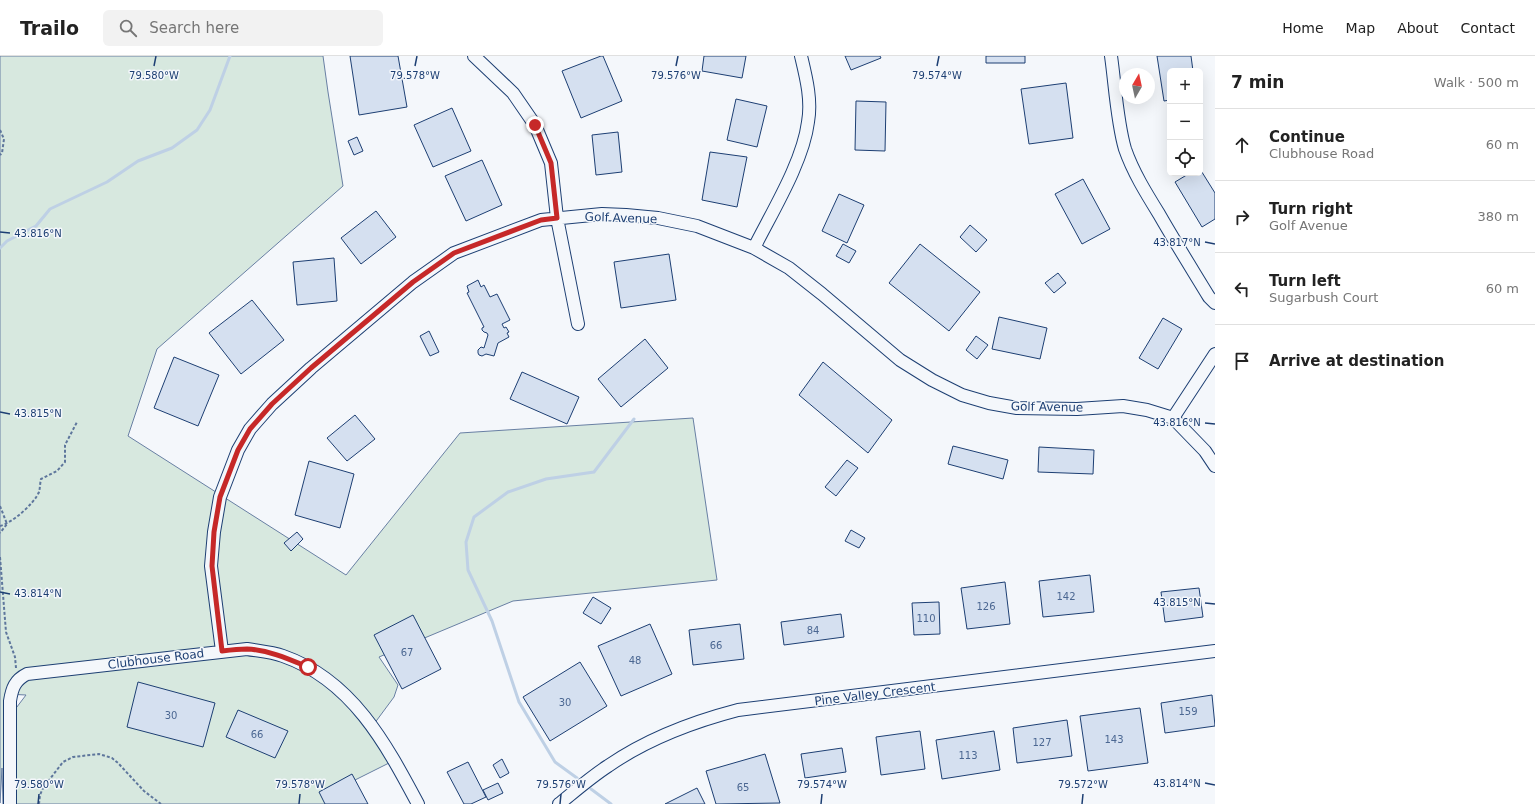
<!DOCTYPE html>
<meta charset="utf-8">
<style>
body{margin:0;font-family:"DejaVu Sans",sans-serif;background:#f2f2f2;color:#222}
.controls{position:absolute;right:12px;top:12px;display:grid;overflow:hidden;border-radius:6px;box-shadow:0 4px 16px #0002}
.controls button{width:36px;height:36px;display:grid;place-items:center;padding:0;border:0;border-bottom:1px solid #e0e0e0;background:#fff;color:#222;font:20px sans-serif}
.compass{position:absolute;left:1119px;top:12px;width:36px;height:36px;border-radius:50%;background:#fff;box-shadow:0 4px 16px #0002;rotate:9deg}
.stop{position:absolute;width:12px;height:12px;margin:-9px;border:3px solid #c62828;border-radius:50%;background:#fff}
.stop.end{background:#c62828;border-color:#fff;box-shadow:0 1px 4px #0008}
.list{margin:0;padding:0;list-style:none}
h2{display:flex;justify-content:space-between;align-items:center;height:52px;margin:0;padding:0 16px;font-size:17px}
h2 small{font-size:13px;font-weight:400;color:#767676}
.list li{display:grid;grid-template-columns:26px 1fr auto;gap:12px;align-items:center;box-sizing:border-box;height:72px;padding:0 16px;border-top:1px solid #e0e0e0}
.list b{display:block;font-size:15px;white-space:nowrap}
.list p{margin:0;font-size:13px;white-space:nowrap;color:#767676}
.list em{font-size:13px;font-style:normal;color:#767676}
.icon{flex:none;width:22px;height:22px;fill:none;stroke:currentColor;stroke-width:2;stroke-linecap:round;stroke-linejoin:round}
.map{position:relative;flex:none;width:1215px;height:748px;overflow:hidden}
header{display:flex;align-items:center;gap:24px;box-sizing:border-box;height:56px;padding:0 20px;background:#fff;border-bottom:1px solid #e0e0e0}
header strong{font-size:19px}
nav{display:flex;gap:22px;margin-inline-start:auto;font-size:14px}
.search{width:280px;height:36px;background:#f2f2f2;display:flex;align-items:center;gap:10px;box-sizing:border-box;padding:0 14px;border-radius:6px;color:#767676;font-size:15px}
main{display:flex}
aside{flex:1;background:#fff}
.map>svg:first-child{display:block}
.green{fill:#d7e8df;stroke:#687fa3;fill-rule:evenodd}
.lines{fill:none;stroke-linecap:round;stroke-linejoin:round}
.stream{stroke:#bed0e5;stroke-width:3}
.building{fill:#d5e0f0;stroke:#1d3f73}
.minor-casing{stroke:#1d3f73;stroke-width:14}
.path{stroke:#5e769c;stroke-width:2;stroke-dasharray:3 2;stroke-linecap:butt}
.minor{stroke:#f4f7fb;stroke-width:12}
.route{stroke:#c62828;stroke-width:5}
.ticks{fill:none;stroke:#1d3f73;stroke-width:1.5}
.labels{text-anchor:middle;stroke-width:3;stroke-linejoin:round;paint-order:stroke}
.number-label{font-size:10px;fill:#4b6792}
.street-label{font-size:12px;fill:#1d3f73;stroke:#f4f7fb}
.ticks-label{font-size:10px;text-anchor:middle;fill:#1d3f73;stroke:#f4f7fb;stroke-width:3;stroke-linejoin:round;paint-order:stroke}
</style>
<header>
<strong>Trailo</strong>
<div class="search"><svg class="icon" aria-label="search" viewBox="0 0 24 24"><circle cx="10" cy="10" r="6"/><path d="M15 15l6 6"/></svg>Search here</div>
<nav><a>Home</a><a>Map</a><a>About</a><a>Contact</a></nav>
</header>
<main>
<div class="map">
<svg width="1215" height="748" viewBox="0 0 1215 748">
<rect width="100%" height="100%" fill="#f4f7fb"/>
<!-- green -->
<path class="green" d="M0 0H323L328 36 343 130 157 293 128 380 346 519 460 377 693 362 717 524 513 545 379 601 398 629 394 641 374 668 389 707 347 728 342 748H3L2 712 0 747ZM6 638 26 639 4 668Z"/>
<g class="lines">
<!-- stream -->
<path class="stream" d="M0 192 7 185 36 170 50 153 107 126 138 105 172 92 197 74 210 54 230 0
M577 722 555 706 519 646 492 565 468 514 466 486 474 461 508 436 546 423 594 416 634 363
M591 733 611 748"/>
</g>
<!-- building -->
<path class="building" d="M350 0H398L407 51 359 59Z
M601 0H603L622 45 581 62 562 15Z
M704 0H746L742 22 702 15Z
M845 0H880L881 2 851 14Z
M986 0H1025V7H986Z
M1157 0H1191L1193 15H1170V44L1164 45Z
M1066 27 1073 82 1029 88 1021 33Z
M736 43 767 50 757 91 727 84Z
M856 45 886 46 885 95 855 94Z
M452 52 471 95 433 111 414 69Z
M618 76 622 116 596 119 592 79Z
M357 81 363 95 354 99 348 85Z
M710 96 747 101 737 151 702 144Z
M482 104 502 149 466 165 445 120Z
M1200 113 1215 137V163L1202 171 1175 126 1190 117H1200Z
M1083 123 1110 173 1082 188 1055 138Z
M839 138 864 149 847 187 822 175Z
M376 155 396 181 361 208 341 182Z
M970 169 987 184 976 196 960 181Z
M843 188 856 195 849 207 836 200Z
M920 188 980 236 949 275 889 227Z
M669 198 676 244 621 252 614 206Z
M334 202 337 245 297 249 293 206Z
M1058 217 1066 227 1054 237 1045 227Z
M478 224 481 231 484 229 490 241 497 238 510 264 502 268 504 272 506 271 509 276 507 277 509 281 498 287 494 300 486 298 482 300 479 299 478 297V294L481 291 484 292 488 279 487 277 484 276 482 274V272L484 271 467 237 469 236 467 230Z
M252 244 284 284 241 318 209 277Z
M999 261 1047 272 1040 303 992 293Z
M1163 262 1182 273 1158 313 1139 302Z
M429 275 439 296 430 300 420 280Z
M976 280 988 289 977 303 966 294Z
M645 283 668 312 621 351 598 323Z
M174 301 219 319 198 370 154 352Z
M823 306 892 364 868 397 799 339Z
M522 316 579 341 567 368 510 343Z
M355 359 375 383 347 405 327 382Z
M953 390 1008 404 1003 423 948 408Z
M1039 391 1094 394 1093 418 1038 416Z
M847 404 858 412 836 440 825 431Z
M309 405 354 418 340 472 295 459Z
M851 474 865 482 859 492 845 485Z
M297 476 303 483 291 495 284 487Z
M1090 519 1094 556 1043 561 1039 525Z
M1005 526 1010 568 967 573 961 532Z
M1199 532 1203 561 1165 566 1161 536Z
M593 541 611 552 601 568 583 557Z
M939 546 940 578 914 579 912 547Z
M841 558 844 581 784 589 781 566Z
M413 559 441 613 402 633 374 579Z
M650 568 672 618 621 640 598 590Z
M740 568 744 603 693 609 689 574Z
M580 606 607 650 550 685 523 641Z
M138 626 215 647 203 691 127 671Z
M1212 639 1215 670 1165 677 1161 647Z
M1140 652 1148 707 1088 715 1080 660Z
M238 654 288 675 275 702 226 681Z
M1067 664 1072 700 1017 707 1013 672Z
M920 675 925 713 881 719 876 681Z
M994 675 1000 714 942 723 936 684Z
M842 692 846 716 805 722 801 698Z
M765 698 780 747 716 748 706 715Z
M502 703 509 717 500 722 493 709Z
M468 706 486 741 471 748H464L447 716Z
M352 718 368 748H325L319 736Z
M498 727 503 737 488 744 483 734Z
M697 732 705 748H665Z"/>
<g class="lines">
<defs>
<path id="minor" d="M474 0 513 37 535 69 551 107 557 162 578 268
M1111 0C1115 28 1117 66 1125 93 1133 116 1146 137 1159 158 1175 186 1192 213 1209 241L1215 247
M754 192C772 156 803 106 808 66 812 44 806 21 801 0
M1173 362 1215 298
M222 595 211 510 214 476 220 441 238 394 250 373 272 348 311 312 413 226 454 197 541 164 602 158 626 159 658 162 697 170 754 192 789 212 822 238 900 304 932 324 962 339 989 347 1017 352 1077 353 1123 350 1147 354 1173 362 1205 395 1215 410
M10 748V645C12 632 15 624 27 618L247 593C259 595 272 596 283 600 352 624 386 688 418 748
M559 748C575 735 591 721 608 710 647 683 692 666 738 654L1215 595"/>
</defs>
<!-- minor casing -->
<use href="#minor" class="minor-casing"/>
<!-- path -->
<path class="path" d="M0 74 4 83 2 97 0 99
M0 450 7 468 0 477
M0 470C12 467 34 448 39 436 40 433 40 427 41 423L57 415 65 406V389L77 366
M0 501 6 576 15 601 16 612
M39 748 40 739 43 732 63 706 73 701 99 698 112 702 118 707 144 735 161 748"/>
<!-- minor -->
<use href="#minor" class="minor"/>
</g>
<g class="lines">
<!-- route -->
<path class="route" d="M308 611C289 603 269 594 247 593 239 593 230 594 222 595L212 510 214 476 220 441 238 394 250 373 272 348 311 312 413 226 454 197 541 164 557 162 551 107 535 69"/>
</g>
<!-- ticks -->
<path class="ticks" d="M154 10 156 0M415 10 417 0M676 10 678 0M937 10 939 0M0 176 10 177M1205 186 1215 188M0 356 10 358M1205 367 1215 368M0 536 10 538M1205 547 1215 548M1205 727 1215 729M38 748 39 738M299 748 300 738M560 748 561 738M821 748 822 738M1082 748 1083 738"/>
<g class="labels">
<!-- number labels -->
<g class="number-label">
<text x="1066" y="544">142</text>
<text x="986" y="554">126</text>
<text x="926" y="566">110</text>
<text x="813" y="578">84</text>
<text x="716" y="593">66</text>
<text x="407" y="600">67</text>
<text x="635" y="608">48</text>
<text x="565" y="650">30</text>
<text x="1188" y="659">159</text>
<text x="171" y="663">30</text>
<text x="257" y="682">66</text>
<text x="1114" y="687">143</text>
<text x="1042" y="690">127</text>
<text x="968" y="703">113</text>
<text x="743" y="735">65</text>
</g>
<!-- street labels -->
<g class="street-label">
<text transform="translate(621 162) rotate(2)" y="4">Golf Avenue</text>
<text transform="translate(1047 351) rotate(1)" y="4">Golf Avenue</text>
<text transform="translate(156 603) rotate(-7)" y="4">Clubhouse Road</text>
<text transform="translate(875 638) rotate(-7)" y="4">Pine Valley Crescent</text>
</g>
</g>
<g class="ticks-label">
<text x="154" y="23">79.580°W</text>
<text x="415" y="23">79.578°W</text>
<text x="676" y="23">79.576°W</text>
<text x="937" y="23">79.574°W</text>
<text x="38" y="181">43.816°N</text>
<text x="1177" y="190">43.817°N</text>
<text x="38" y="361">43.815°N</text>
<text x="1177" y="370">43.816°N</text>
<text x="38" y="541">43.814°N</text>
<text x="1177" y="550">43.815°N</text>
<text x="1177" y="731">43.814°N</text>
<text x="39" y="732">79.580°W</text>
<text x="300" y="732">79.578°W</text>
<text x="561" y="732">79.576°W</text>
<text x="822" y="732">79.574°W</text>
<text x="1083" y="732">79.572°W</text>
</g>
</svg>
<div class="controls">
<button>+</button>
<button>−</button>
<button><svg class="icon" aria-label="locate" viewBox="0 0 24 24"><circle cx="12" cy="12" r="6"/><path d="M12 2v4M12 18v4M2 12h4M18 12h4"/></svg></button>
</div>
<svg class="compass" viewBox="-18 -18 36 36"><path d="M0-13l5 13h-10z" fill="#e53935"/><path d="M0 13l5-13h-10z" fill="#767676"/></svg>
<div class="stop" style="left:308px;top:611px"></div>
<div class="stop end" style="left:535px;top:69px"></div>
</div>
<aside>
<h2>7 min<small>Walk · 500 m</small></h2>
<ul class="list">
<li><svg class="icon" aria-label="ahead" viewBox="0 0 24 24"><path d="M12 20V5M6 11l6-6 6 6"/></svg><div><b>Continue</b><p>Clubhouse Road</p></div><em>60 m</em></li>
<li><svg class="icon" aria-label="right" viewBox="0 0 24 24"><path d="M7 20v-9h11M14 6l5 5-5 5"/></svg><div><b>Turn right</b><p>Golf Avenue</p></div><em>380 m</em></li>
<li><svg class="icon" aria-label="left" viewBox="0 0 24 24"><path d="M17 20v-9H6M10 6l-5 5 5 5"/></svg><div><b>Turn left</b><p>Sugarbush Court</p></div><em>60 m</em></li>
<li><svg class="icon" aria-label="arrive" viewBox="0 0 24 24"><path d="M6 21V4h12l-3 4 3 4H6"/></svg><div><b>Arrive at destination</b></div></li>
</ul>
</aside>
</main>
